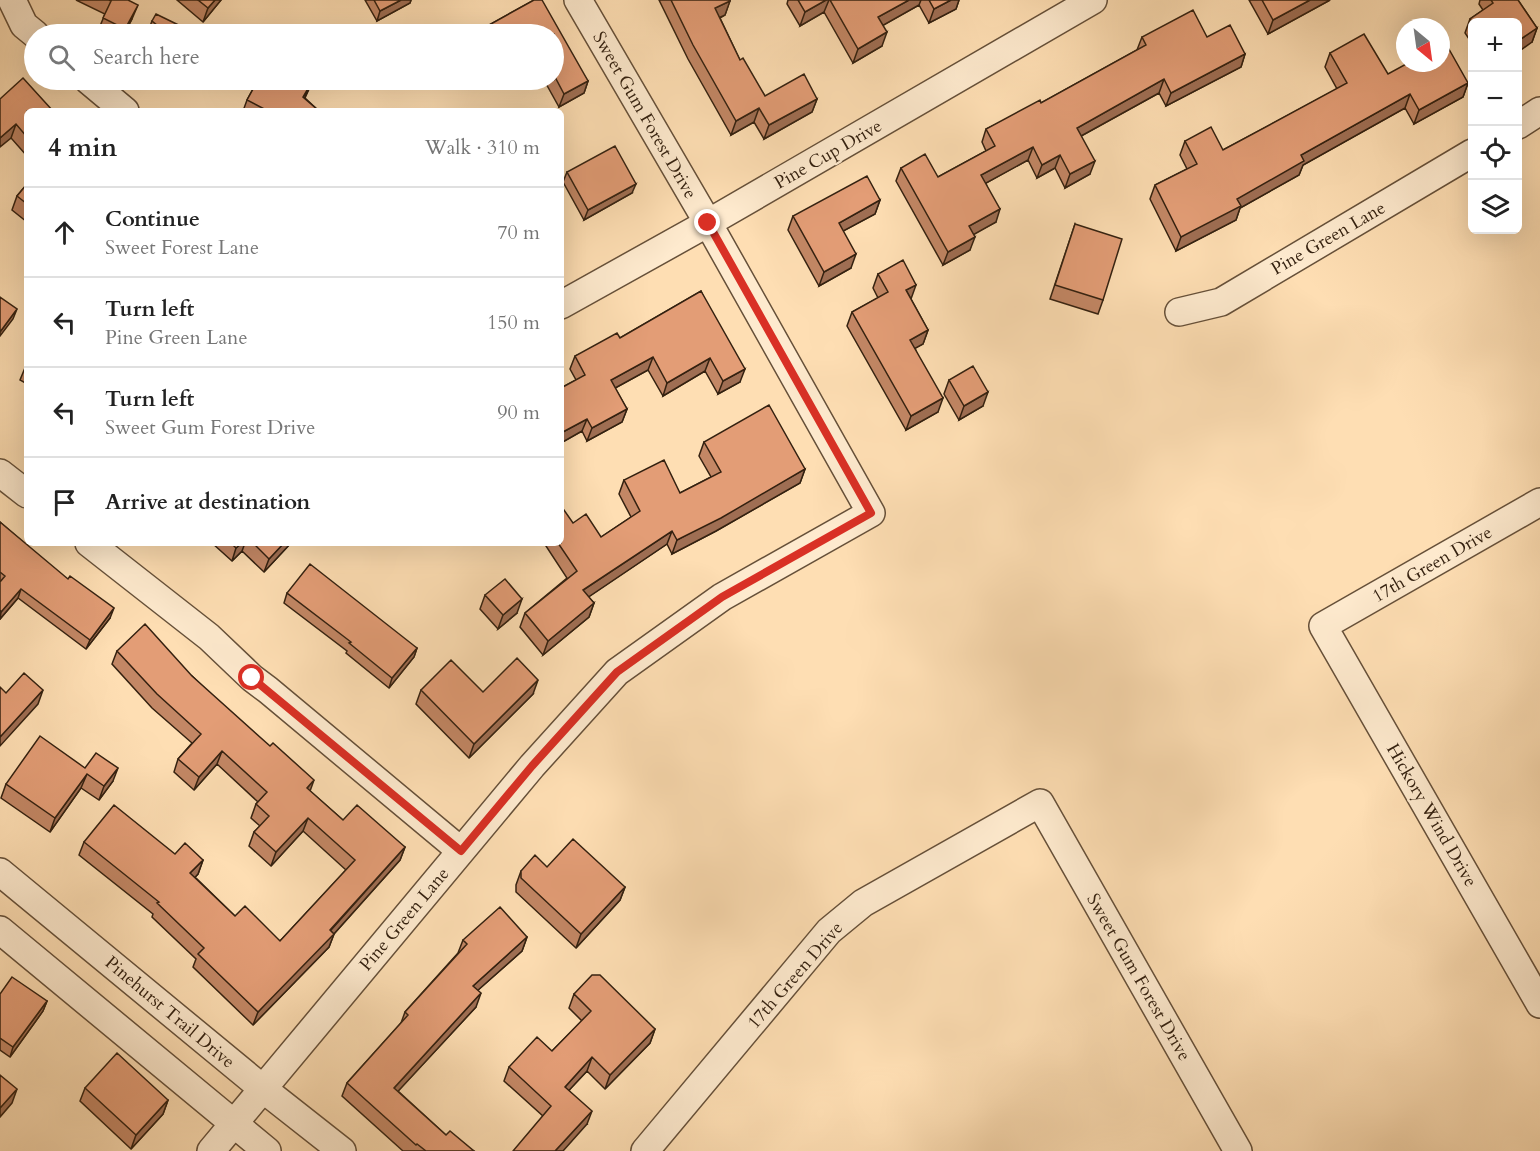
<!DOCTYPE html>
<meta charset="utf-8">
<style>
body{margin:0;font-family:Cardo,serif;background:#f6f6f6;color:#222}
.controls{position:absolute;right:18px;top:18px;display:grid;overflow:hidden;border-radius:9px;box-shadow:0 6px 24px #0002}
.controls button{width:54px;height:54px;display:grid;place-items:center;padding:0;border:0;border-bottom:2px solid #e0e0e0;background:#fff;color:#222;font:30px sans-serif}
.compass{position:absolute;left:1396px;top:18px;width:54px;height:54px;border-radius:50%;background:#fff;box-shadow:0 6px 24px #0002;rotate:151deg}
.stop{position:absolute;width:18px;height:18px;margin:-14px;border:4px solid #d93025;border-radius:50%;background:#fff}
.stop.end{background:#d93025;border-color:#fff;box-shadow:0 2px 6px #0008}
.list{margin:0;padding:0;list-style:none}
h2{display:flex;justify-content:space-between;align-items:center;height:78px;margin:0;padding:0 24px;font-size:26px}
h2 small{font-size:20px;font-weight:400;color:#767676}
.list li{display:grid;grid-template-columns:39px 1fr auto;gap:18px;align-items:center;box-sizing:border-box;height:90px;padding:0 24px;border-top:2px solid #e0e0e0}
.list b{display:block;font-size:22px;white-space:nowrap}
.list p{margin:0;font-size:20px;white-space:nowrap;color:#767676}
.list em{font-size:20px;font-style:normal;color:#767676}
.icon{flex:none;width:33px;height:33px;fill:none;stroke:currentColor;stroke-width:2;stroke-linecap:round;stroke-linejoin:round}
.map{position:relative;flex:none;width:1540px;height:1151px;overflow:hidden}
.search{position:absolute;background:#fff;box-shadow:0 6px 24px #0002;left:24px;top:24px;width:540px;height:66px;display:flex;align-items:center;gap:15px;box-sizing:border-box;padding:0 21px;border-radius:33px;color:#767676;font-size:22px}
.panel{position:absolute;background:#fff;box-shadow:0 6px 24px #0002;left:24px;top:108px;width:540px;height:438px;border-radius:9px}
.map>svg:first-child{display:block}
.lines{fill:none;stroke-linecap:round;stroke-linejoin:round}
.minor-casing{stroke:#665039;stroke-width:30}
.minor{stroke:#feeace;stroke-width:27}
.wall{fill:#c38765;stroke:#342110;stroke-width:1.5}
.shaded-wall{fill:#9f6e53;stroke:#342110;stroke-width:1.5}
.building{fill:#e39d76;stroke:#342110;stroke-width:1.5}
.route{stroke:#d93025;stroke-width:8}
.labels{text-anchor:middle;stroke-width:5;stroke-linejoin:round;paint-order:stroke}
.street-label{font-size:18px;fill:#342110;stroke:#feeace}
</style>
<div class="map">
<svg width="1540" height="1151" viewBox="0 0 1540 1151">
<rect width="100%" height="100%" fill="#fedeb3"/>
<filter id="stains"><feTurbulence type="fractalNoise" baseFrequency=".00333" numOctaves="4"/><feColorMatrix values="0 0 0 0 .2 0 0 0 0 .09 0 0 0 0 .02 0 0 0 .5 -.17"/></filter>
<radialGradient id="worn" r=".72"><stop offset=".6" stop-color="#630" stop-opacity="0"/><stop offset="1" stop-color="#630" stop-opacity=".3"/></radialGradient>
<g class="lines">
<defs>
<path id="minor" d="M12 0 24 25 35 34
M88 80 125 111
M1518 125 1540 111
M561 305 708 223 1093 0
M1179 312 1221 302 1472 153
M0 473 27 494
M1540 502 1323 626 1540 1004
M89 543 209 637 252 678 268 690 461 851
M0 872 262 1088 342 1151
M0 930 267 1151
M211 1151 532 766 617 672 722 597 871 513 708 223 578 0
M645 1151 829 931 863 903 1040 803 1238 1151"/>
</defs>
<!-- minor casing -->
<use href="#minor" class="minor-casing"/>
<!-- minor -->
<use href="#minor" class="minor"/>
</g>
<!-- wall -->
<path class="wall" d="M76 0H128L132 19 124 34H104L98 31 105 14Z
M177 0H221L203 22Z
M365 0H411L410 3 377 21Z
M534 0 588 81 584 93 559 107 544 80H554V34H485L489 25Z
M659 0H730L725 15 720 18 740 60 765 96 817 99 812 112 764 139 754 122 731 135 688 59Z
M788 0H959L956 9 929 23 919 5 883 25 882 46 853 63 824 12 800 26 787 4Z
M1249 0H1330L1268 34Z
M1480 0H1518L1537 28 1532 42 1473 22V45L1465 33 1470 19 1483 10 1479 4Z
M152 21 197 34H147Z
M1142 37H1207L1245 54 1241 67 1166 106 1159 93 1081 136 1090 174 1065 188 1055 168 1037 178 1028 160 986 183 996 222 973 234 970 250 943 265 896 181 901 168 938 177 986 151 982 142 986 129 1041 103 1137 50Z
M1330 53 1388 74 1468 83 1463 97 1414 124 1405 108 1303 165 1299 175 1240 208 1236 220 1176 251 1150 199 1155 185 1187 169 1180 155 1185 141 1223 150 1337 89 1325 67Z
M201 80H211L207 85Z
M258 80H313L305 98 319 111H243L247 100Z
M0 99 27 111V156L11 138Z
M567 172 632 193 584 220 563 182Z
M27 184V222L12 210 17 196Z
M880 200 875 214 843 231 851 268 819 286 788 230 793 216Z
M1075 224 1103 300 1098 314 1050 299Z
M878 274 911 299 928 330 923 344 915 348 938 412 906 430 847 326 852 312 878 298 873 288Z
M701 291 740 382 718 394 705 371 663 396 648 370 615 388 627 409 622 422 587 441 582 431 561 443V388L576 380 570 369 575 356 620 338Z
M27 363V384L20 380Z
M949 380 983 406 959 420 944 394Z
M704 442 805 469 800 483 716 531 672 554 667 544 588 597 594 603 589 617 543 655 520 627 525 613 567 578 544 543H561L573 523 601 537 631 517 619 494 624 480 680 493 711 477 699 456Z
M0 522 110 618 86 649 18 598 0 619Z
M212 543H291L264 572 242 551 232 561Z
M287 593 417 648 414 657 389 688 346 653 347 651 284 603Z
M485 595 517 613 498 629 480 609Z
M117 651 192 676 310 791 343 820 405 847 400 860 334 934 329 947 253 1025 193 967 196 959 152 917 153 914 79 855 84 842 175 854 203 860 198 874 195 877 235 916 280 941 346 870 303 831 271 866 249 846 254 832 260 826 251 818 256 804 258 802 217 764 194 790 174 772 178 759 192 743 152 708 112 664Z
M421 690 483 692 533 694 469 758 416 704Z
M85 768 113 781 99 800 81 788 50 832 1 798 6 784Z
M521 871 625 887 620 900 576 948 516 892V885Z
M527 937 522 951 478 990 476 1007 398 1091 446 1135 474 1151H403L342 1096 347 1083 401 1023 405 1012 458 953 463 940Z
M0 994 47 1001 43 1011 10 1057 0 1050Z
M574 994 655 1029 650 1043 605 1089 587 1071 569 1090 587 1124 543 1116 504 1081 509 1067 552 1051 582 1021 569 1008Z
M85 1088 168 1100 163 1114 131 1149 80 1101Z"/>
<!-- shaded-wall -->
<path class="shaded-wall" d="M215 0H221L203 22 208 8Z
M401 0H411L410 3 377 21 380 11Z
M826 0H829L824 12 800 26 805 12Z
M909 0H921L919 5 873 31 878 17Z
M951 0H959L956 9 929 23 934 9Z
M1310 0H1330L1268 34 1273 20Z
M730 1 725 15 710 22 715 8Z
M138 5 132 19 124 34H123Z
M1537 28 1532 42 1518 52V41Z
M887 32 882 46 853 63 858 49Z
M1245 54 1241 67 1166 106 1171 93Z
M1164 79 1159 93 1072 141 1077 128Z
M313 80 310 87 299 109 303 97Z
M588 81 584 93 559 107 564 94Z
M1468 83 1463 97 1414 124 1419 110Z
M1410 94 1405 108 1303 165 1299 175 1240 208 1236 220 1176 251 1181 237 1301 155Z
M817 99 812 112 764 139 769 125Z
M759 108 754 122 731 135 736 121Z
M16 124 11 138 0 147V138Z
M1033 147 1028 160 977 188 981 175Z
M1060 155 1055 168 1037 178 1042 165Z
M1095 161 1090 174 1065 188 1070 174Z
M636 184 632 193 584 220 588 210Z
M880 200 875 214 834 236 839 223Z
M1000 209 996 222 964 240 969 226Z
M975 237 970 250 943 265 948 252Z
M856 254 851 268 819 286 824 272Z
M916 285 911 299 906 290Z
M17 309 13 319 0 336V332Z
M928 330 923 344 905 354 910 340Z
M653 357 648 370 606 393 611 380Z
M710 358 705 371 663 396 667 383Z
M745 369 740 382 718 394 723 381Z
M988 392 983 406 959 420 964 406Z
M943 398 938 412 906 430 911 416Z
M627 409 622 422 587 441 592 428Z
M587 419 582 431 561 443V433Z
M805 469 800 483 716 531 672 554 677 540Z
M672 531 667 544 578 604 583 590Z
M242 543H245L242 551 232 561 236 548Z
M284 543H291L264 572 269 559Z
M21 589 18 598 0 619 1 612Z
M522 599 517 613 498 629 503 615Z
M594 603 589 617 543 655 548 641Z
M114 608 110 618 86 649 90 640Z
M417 648 414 657 389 688 392 678Z
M538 680 533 694 469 758 474 744Z
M43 690 38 704 0 746V737Z
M222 751 217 764 194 790 199 777Z
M118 768 113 781 99 800 104 786Z
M87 774 81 788 50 832 55 818Z
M314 780 309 794 307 788Z
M308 818 303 831 271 866 276 852Z
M405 847 400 860 332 936 334 934 329 947 253 1025 258 1012Z
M203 860 198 874 186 887 190 873Z
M625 887 620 900 576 948 581 934Z
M527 937 522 951 468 999 473 986Z
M481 993 476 1007 389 1101 394 1088Z
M47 1001 43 1011 10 1057 13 1047Z
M655 1029 650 1043 605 1089 610 1075Z
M592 1057 587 1071 560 1100 565 1087Z
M17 1089 12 1103 0 1117V1108Z
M168 1100 163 1114 131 1149 136 1135Z
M592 1111 587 1124 563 1151H555Z"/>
<!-- building -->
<path class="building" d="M109 0H128L138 5 125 29 103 18 111 1Z
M198 0H215L208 8Z
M374 0H401L380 11Z
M534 0H542L588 81 564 94 554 75V34H494L489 25Z
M671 0H730V1L715 8 740 60 743 58 765 96 804 74 817 99 769 125 759 108 736 121 693 45Z
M798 0H826L805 12Z
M830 0H909L878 17 887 32 858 49Z
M929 0H951L934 9Z
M1262 0H1310L1273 20Z
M1491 0H1518L1537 28 1518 41V22L1473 23 1470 19 1493 3Z
M1193 10 1207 37 1230 25 1245 54 1171 93 1164 79 1077 128 1095 161 1070 174 1060 155 1042 165 1033 147 981 175 1000 209 969 226 975 237 948 252 901 168 925 154 938 177 995 146 986 129 1040 100 1041 103 1146 45 1142 37Z
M156 14 197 34H168L152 21Z
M1364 34 1388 74 1408 63H1441V35L1468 83 1419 110 1410 94 1301 155 1304 161 1237 199 1241 206 1181 237 1155 185 1197 164 1185 141 1211 127 1223 150 1347 83 1330 53Z
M23 78 53 111H27V137L16 124 0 138V99Z
M258 80H313L303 97 319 111H268L247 100Z
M615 146 636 184 588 210 567 172Z
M867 176 880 200 839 223 856 254 824 272 793 216Z
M27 184V204L17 196Z
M1075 224 1122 239 1103 300 1055 285Z
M903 260 916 285 906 290 928 330 910 340 943 398 911 416 852 312 888 292 878 274Z
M701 291 745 369 723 381 710 358 667 383 653 357 611 380 627 409 592 428 587 419 561 433V388L585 375 575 356 617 333 620 338Z
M0 297 17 309 0 332Z
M973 366 988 392 964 406 949 380Z
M769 405 805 469 721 518 677 540 672 531 583 590 594 603 548 641 525 613 577 571 558 543H561V512L564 510 573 523 586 514 601 537 640 511 624 480 664 460 680 493 721 472 704 442Z
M0 522 68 579 70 576 114 608 90 640 21 589 1 612 0 610V582L5 576 0 572Z
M231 543H242L236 548Z
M253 543H284L269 559Z
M310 564 417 648 392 678 349 643 351 642 287 593Z
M505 579 522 599 503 615 485 595Z
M145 624 192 676 270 746 273 743 314 780 307 788 343 820 357 805 405 847 330 930 334 934 258 1012 198 954 204 948 157 903 159 902 84 842 114 805 175 854 185 843 203 860 190 873 235 916 245 906 280 941 355 860 308 818 276 852 254 832 269 816 256 804 267 792 222 751 199 777 178 759 201 734 157 694 117 651Z
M517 658 538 680 474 744 421 690 451 660 483 692Z
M24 673 43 690 0 737V687L6 693Z
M40 736 85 768 96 753 118 768 104 786 87 774 55 818 6 784Z
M573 839 625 887 581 934 521 878V871L535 855 547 867Z
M500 907 527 937 473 986 481 993 394 1088 446 1135 450 1131 474 1151H426L417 1144 416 1145 347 1083 408 1015 405 1012 467 944 463 940Z
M592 975H600L655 1029 610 1075 592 1057 565 1087 592 1111 555 1151H513L551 1106 509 1067 537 1037 552 1051 591 1011 574 994Z
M12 977 47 1001 13 1047 0 1038V994Z
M117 1053 168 1100 136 1135 85 1088Z
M0 1075 17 1089 0 1108Z"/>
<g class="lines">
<!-- route -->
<path class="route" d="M252 678 461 851 532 766 617 672 722 597 871 513 708 223"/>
</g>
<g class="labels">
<!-- street labels -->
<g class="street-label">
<text transform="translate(645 115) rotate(60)" y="6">Sweet Gum Forest Drive</text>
<text transform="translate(828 154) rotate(-30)" y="6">Pine Cup Drive</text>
<text transform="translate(1328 238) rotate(-30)" y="6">Pine Green Lane</text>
<text transform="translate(1432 564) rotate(-30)" y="6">17th Green Drive</text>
<text transform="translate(1432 815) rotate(60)" y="6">Hickory Wind Drive</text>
<text transform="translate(404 919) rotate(-50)" y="6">Pine Green Lane</text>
<text transform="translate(795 975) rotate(-49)" y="6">17th Green Drive</text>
<text transform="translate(1139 977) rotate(60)" y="6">Sweet Gum Forest Drive</text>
<text transform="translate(170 1012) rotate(40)" y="6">Pinehurst Trail Drive</text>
</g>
</g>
<rect width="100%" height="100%" filter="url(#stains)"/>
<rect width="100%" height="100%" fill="url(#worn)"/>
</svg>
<div class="controls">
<button>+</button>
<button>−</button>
<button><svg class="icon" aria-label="locate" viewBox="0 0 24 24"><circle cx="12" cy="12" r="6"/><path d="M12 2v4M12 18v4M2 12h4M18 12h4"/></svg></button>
<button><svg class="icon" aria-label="layers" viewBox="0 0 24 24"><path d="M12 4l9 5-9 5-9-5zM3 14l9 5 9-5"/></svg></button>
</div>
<svg class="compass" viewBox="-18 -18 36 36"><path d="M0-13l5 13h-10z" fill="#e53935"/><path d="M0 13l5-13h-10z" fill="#767676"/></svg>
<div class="stop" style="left:252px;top:678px"></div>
<div class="stop end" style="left:708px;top:223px"></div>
<div class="search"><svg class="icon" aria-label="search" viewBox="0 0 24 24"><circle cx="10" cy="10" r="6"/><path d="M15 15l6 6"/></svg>Search here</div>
<section class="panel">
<h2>4 min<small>Walk · 310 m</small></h2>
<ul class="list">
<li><svg class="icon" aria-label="ahead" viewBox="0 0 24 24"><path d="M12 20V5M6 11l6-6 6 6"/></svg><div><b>Continue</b><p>Sweet Forest Lane</p></div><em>70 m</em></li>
<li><svg class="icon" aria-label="left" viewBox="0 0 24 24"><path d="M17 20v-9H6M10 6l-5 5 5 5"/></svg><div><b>Turn left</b><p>Pine Green Lane</p></div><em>150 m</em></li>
<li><svg class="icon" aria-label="left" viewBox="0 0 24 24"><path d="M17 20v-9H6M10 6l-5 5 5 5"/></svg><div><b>Turn left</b><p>Sweet Gum Forest Drive</p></div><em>90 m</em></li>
<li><svg class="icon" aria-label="arrive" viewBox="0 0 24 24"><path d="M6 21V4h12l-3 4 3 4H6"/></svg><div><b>Arrive at destination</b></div></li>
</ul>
</section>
</div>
